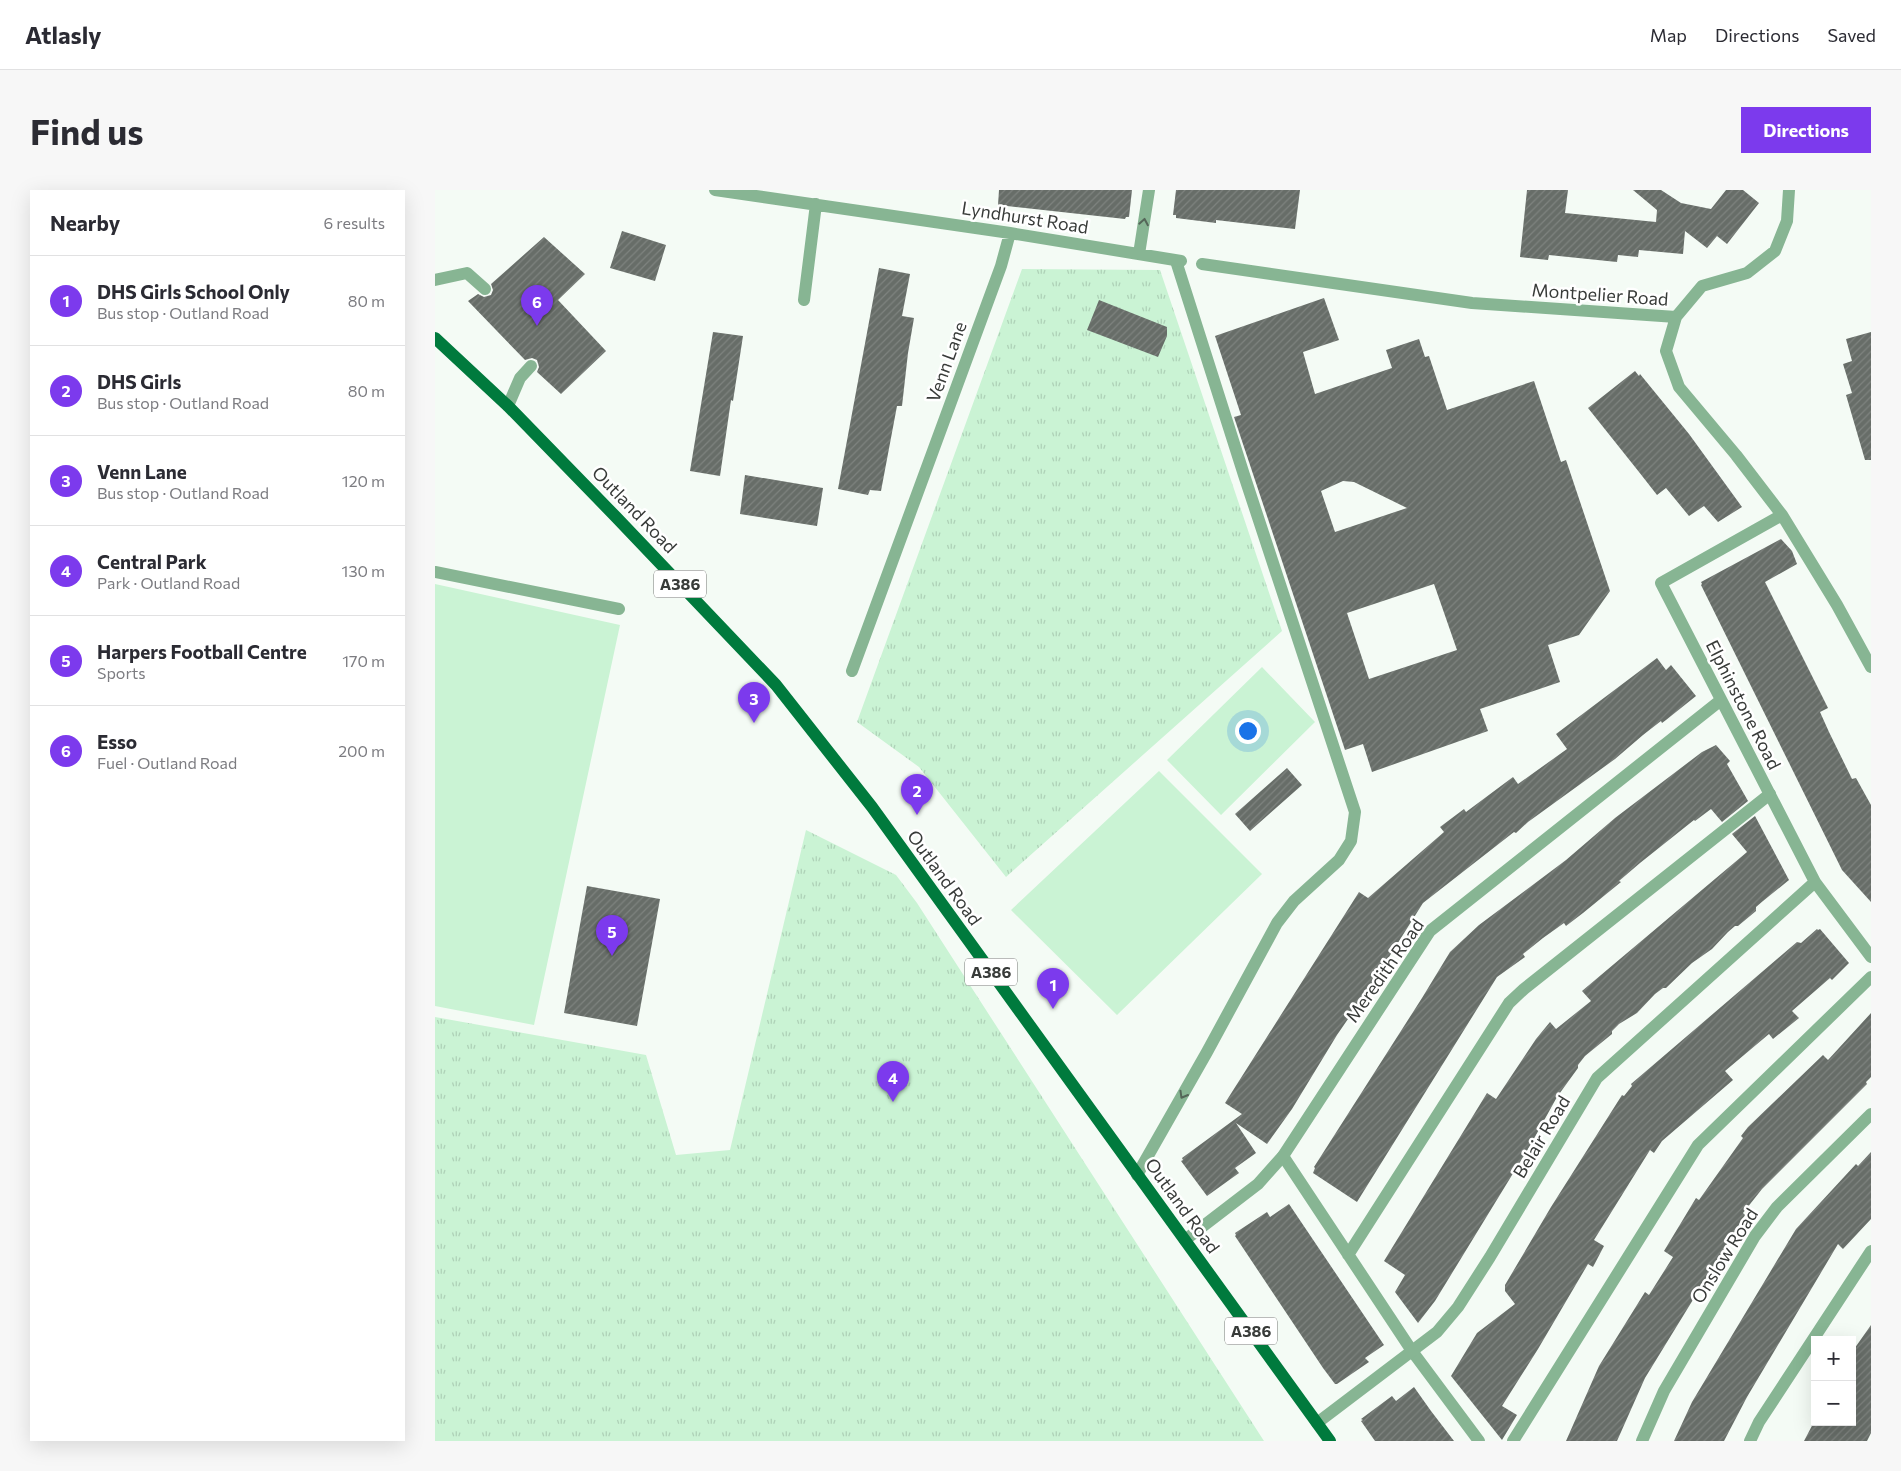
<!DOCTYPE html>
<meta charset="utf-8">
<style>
body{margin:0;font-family:Commissioner,sans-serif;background:#f7f7f7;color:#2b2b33}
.controls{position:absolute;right:15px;bottom:15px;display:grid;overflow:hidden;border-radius:0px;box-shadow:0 5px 20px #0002}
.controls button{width:45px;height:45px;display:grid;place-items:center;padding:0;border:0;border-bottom:1px solid #e1e1e2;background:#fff;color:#2b2b33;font:25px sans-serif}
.you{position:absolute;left:812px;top:540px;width:18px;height:18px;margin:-12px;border:4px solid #fff;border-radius:50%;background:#1a73e8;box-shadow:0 0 0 8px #1a73e833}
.badge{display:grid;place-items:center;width:32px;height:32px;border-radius:50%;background:#7c3aed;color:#fff;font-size:16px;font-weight:700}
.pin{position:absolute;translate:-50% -41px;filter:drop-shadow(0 1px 2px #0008)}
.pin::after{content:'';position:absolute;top:26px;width:18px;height:15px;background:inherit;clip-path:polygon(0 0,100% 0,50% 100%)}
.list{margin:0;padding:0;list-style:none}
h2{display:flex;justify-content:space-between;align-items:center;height:65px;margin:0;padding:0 20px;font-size:21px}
h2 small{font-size:16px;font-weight:400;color:#7c7c81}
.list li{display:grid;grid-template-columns:32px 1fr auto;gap:15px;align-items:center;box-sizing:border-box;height:90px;padding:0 20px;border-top:1px solid #e1e1e2}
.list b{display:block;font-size:19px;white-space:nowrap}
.list p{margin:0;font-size:16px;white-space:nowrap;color:#7c7c81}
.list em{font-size:16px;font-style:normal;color:#7c7c81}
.map{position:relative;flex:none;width:1436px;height:1251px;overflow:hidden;border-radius:0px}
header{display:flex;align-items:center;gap:30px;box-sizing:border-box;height:70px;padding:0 25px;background:#fff;border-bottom:1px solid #e1e1e2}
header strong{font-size:24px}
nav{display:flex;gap:28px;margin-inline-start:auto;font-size:18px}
.intro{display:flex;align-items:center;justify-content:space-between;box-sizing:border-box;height:120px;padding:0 30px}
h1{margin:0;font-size:35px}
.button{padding:12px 22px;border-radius:0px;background:#7c3aed;color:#fff;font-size:18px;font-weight:700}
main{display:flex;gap:30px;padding:0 30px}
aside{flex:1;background:#fff;border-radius:0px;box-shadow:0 5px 20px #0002}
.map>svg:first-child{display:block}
.grass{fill:url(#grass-tufts)}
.garden{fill:#caf3d4}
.building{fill:url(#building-hatch);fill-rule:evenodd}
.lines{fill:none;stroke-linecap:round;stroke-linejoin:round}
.service{stroke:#87b593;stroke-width:12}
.minor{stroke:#87b593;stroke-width:12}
.primary{stroke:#007a3d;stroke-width:12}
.oneway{stroke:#546658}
.labels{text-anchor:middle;stroke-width:5;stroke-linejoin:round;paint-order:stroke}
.shield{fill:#fff;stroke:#747674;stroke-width:1}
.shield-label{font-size:16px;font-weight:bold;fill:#383b39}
.street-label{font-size:18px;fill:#383b39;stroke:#fff}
</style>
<header>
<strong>Atlasly</strong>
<nav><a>Map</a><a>Directions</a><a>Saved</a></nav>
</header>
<div class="intro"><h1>Find us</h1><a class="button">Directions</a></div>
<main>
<aside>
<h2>Nearby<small>6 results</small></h2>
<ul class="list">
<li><span class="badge">1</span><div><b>DHS Girls School Only</b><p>Bus stop · Outland Road</p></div><em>80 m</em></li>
<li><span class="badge">2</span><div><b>DHS Girls</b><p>Bus stop · Outland Road</p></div><em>80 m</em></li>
<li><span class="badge">3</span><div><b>Venn Lane</b><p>Bus stop · Outland Road</p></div><em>120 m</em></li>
<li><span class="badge">4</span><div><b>Central Park</b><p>Park · Outland Road</p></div><em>130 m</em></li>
<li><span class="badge">5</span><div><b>Harpers Football Centre</b><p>Sports</p></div><em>170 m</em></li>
<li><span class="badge">6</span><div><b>Esso</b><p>Fuel · Outland Road</p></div><em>200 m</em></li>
</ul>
</aside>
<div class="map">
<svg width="1436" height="1251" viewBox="0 0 1436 1251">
<defs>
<pattern id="grass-tufts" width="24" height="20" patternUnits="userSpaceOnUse" patternTransform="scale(1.25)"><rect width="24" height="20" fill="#caf3d4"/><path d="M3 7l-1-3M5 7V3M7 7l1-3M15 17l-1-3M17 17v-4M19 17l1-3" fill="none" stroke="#aed1b7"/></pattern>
<pattern id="building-hatch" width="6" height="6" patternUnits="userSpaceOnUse" patternTransform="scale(1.25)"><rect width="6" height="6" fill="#676d68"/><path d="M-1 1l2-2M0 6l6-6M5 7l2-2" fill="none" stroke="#7e837f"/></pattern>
</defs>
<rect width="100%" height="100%" fill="#f4fbf5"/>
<!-- grass -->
<path class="grass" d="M587 79 725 80 847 441 571 687 484 577 422 532Z
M371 640 461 685 482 713 829 1251H0V827L211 865 241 965 295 960Z"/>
<!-- garden -->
<path class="garden" d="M0 394 185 435 99 835 0 816Z
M827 477 880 532 786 625 732 570Z
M724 581 827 684 682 825 576 720Z"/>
<!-- building -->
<path class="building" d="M564 0H697L694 27H691L690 29 563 15Z
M741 0H865L860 39 781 30V33L741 28V25H738Z
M1092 0H1133L1130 23 1221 32 1222 20 1198 0H1226L1246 13 1276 19 1291 0H1308L1324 13 1292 54 1282 46 1272 58 1250 41 1248 64 1204 60 1203 67 1183 65 1182 72 1114 65 1113 70 1085 67Z
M187 41 231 55 220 91 175 78Z
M109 47 150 84 123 110 171 161 126 204 102 182 104 177 102 170 97 168 90 170 33 111 43 104 49 107 56 105 58 100 56 94Z
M444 78 475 84 467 126 479 128 473 163 467 216H462L446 301 435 300 433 305 403 299Z
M889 108 904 150 868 162 880 204 957 178 951 160 984 149 990 167 994 166 1012 220 1099 191 1126 272 1131 270 1175 401 1144 445 1113 455 1125 492 1045 519 1053 541 937 582 928 554 910 560 799 227 806 225 780 146ZM908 291 919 292 972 318 900 342 886 301ZM999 394 1022 460 934 489 912 423Z
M664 110 732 137V146L723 167 652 140Z
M278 142 308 146 298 211 296 210 285 286 255 281Z
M1436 142V270H1430L1411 205 1417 203 1408 174 1417 171 1411 149Z
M1200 181 1204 186 1205 184 1254 244 1307 317 1283 332 1269 316 1254 326 1231 298 1222 305 1204 282 1153 218Z
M310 285 388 298 382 336 305 324Z
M1346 349 1357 361 1362 374 1330 392 1393 518 1385 522 1394 542 1417 589 1421 588 1436 615V712L1407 680 1266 395 1267 394 1266 392Z
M1222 468 1231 480 1236 475 1261 506 1231 530 1227 533 1226 531 1208 545 1180 569 1093 632 1081 643 1079 642 988 713 937 794 902 845 857 919 832 954 801 933 821 963 800 978 804 983 772 1006 746 971 748 970 747 968 807 924 790 913 924 702 933 708 1009 642 1005 637 1029 619 1031 622 1078 587 1083 594 1132 559 1121 544Z
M1281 555 1295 571 1292 574 1313 611 1287 632 1276 619 1260 631 1259 630 1205 673 1184 691 1186 692 1148 723 1131 736 1129 733 1108 748 1088 764 1090 767 1062 787 922 1012 878 983 880 978 879 977 987 808 1015 762 1044 735 1131 670 1180 628 1267 562Z
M852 578 867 595 815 641 800 624Z
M1320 626 1354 690 1328 711 1321 717V721L1303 736H1300L1293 742 1277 759 1257 773 1231 798H1228L1220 804 1202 823 1184 834 1177 841V844L1150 866 1143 875V878L1122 907 1096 954 1000 1111 983 1133 960 1102 970 1085 949 1071 1052 903 1061 909 1101 849 1115 832 1121 839 1156 811 1147 801 1312 662 1297 644Z
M152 696 225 709 202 836 129 823Z
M1382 739 1383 740 1385 739 1414 773 1397 790 1395 788 1357 821 1364 828 1338 849 1334 844 1290 881 1298 890 1227 951 1219 963 1215 960 1159 1050 1169 1056 1158 1077 1153 1074 1103 1159 1067 1216 1082 1225 1067 1250 1016 1186 1042 1143 1080 1114 1070 1101V1095L1116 1017 1187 905 1189 906 1197 896 1196 894 1362 752 1366 753Z
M1436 823V887L1431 892 1432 894 1327 999 1308 1023 1310 1025 1210 1188 1182 1251H1131L1164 1176 1210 1102 1214 1105 1238 1067 1229 1061 1261 1008 1264 1010 1308 948 1306 946 1313 937 1388 865 1393 870Z
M1436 962V1029L1408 1059 1403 1054 1312 1207 1289 1251H1239L1257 1212 1361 1039 1421 974 1423 976Z
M854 1014 949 1155 930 1168 934 1172 902 1194H900L888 1178 800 1046 801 1045 800 1043 832 1022 835 1027Z
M1436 1135V1243L1432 1251H1369L1380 1230V1232H1417V1162Z
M979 1197 996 1221 1019 1251H940L926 1231 928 1230 926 1229 957 1206 961 1211Z"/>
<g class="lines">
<!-- service -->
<path class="service" d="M0 90 32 83 50 99
M73 216 85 188 96 176
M0 382 184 419
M848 966 977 1161 1044 1251
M702 985 772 862 842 733 859 711 904 670 916 651 920 622 809 285 741 71
M913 1065 1074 813 1089 799 1335 604
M1078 1251 1263 955 1436 787
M1315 1251 1324 1232 1436 1061"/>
<!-- minor -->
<path class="minor" d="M280 0 575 43 746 71
M1354 0 1352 31 1340 61 1312 83 1267 96 1241 127 1231 161 1244 197 1301 265 1347 325 1402 415 1436 477
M704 64 714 0
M767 74 1037 113 1241 127
M369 110 381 14
M1347 325 1226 393 1380 692 1436 767
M417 481 566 76 575 43
M750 1050 823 994 848 966 995 741 1286 510
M882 1233 1002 1142 1023 1117 1055 1067 1162 888 1380 692
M1207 1251 1229 1201 1320 1046 1342 1017 1436 924"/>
<!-- primary -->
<path class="primary" d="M0 148 73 216 181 327 341 495 437 617 895 1251"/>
</g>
<!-- one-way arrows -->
<defs><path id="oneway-chevron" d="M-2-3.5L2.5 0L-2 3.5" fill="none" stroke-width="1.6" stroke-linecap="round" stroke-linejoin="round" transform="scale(1.25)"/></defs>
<g class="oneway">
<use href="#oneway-chevron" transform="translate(709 32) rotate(-80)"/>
<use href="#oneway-chevron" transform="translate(748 905) rotate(120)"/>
</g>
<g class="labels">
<!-- shield labels -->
<g class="shield">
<rect x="219" y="380.5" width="52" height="27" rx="4"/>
<rect x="530" y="768.5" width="52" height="27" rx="4"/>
<rect x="790" y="1127.5" width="52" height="27" rx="4"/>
</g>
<g class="shield-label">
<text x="245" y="400">A386</text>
<text x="556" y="788">A386</text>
<text x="816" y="1147">A386</text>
</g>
<!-- street labels -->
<g class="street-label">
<text transform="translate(590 28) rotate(9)" y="6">Lyndhurst Road</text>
<text transform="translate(1165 105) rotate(4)" y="6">Montpelier Road</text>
<text transform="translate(512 172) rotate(-70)" y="6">Venn Lane</text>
<text transform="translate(199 320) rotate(46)" y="6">Outland Road</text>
<text transform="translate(1308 515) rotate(63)" y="6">Elphinstone Road</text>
<text transform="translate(509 688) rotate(54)" y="6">Outland Road</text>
<text transform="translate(950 781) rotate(-55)" y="6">Meredith Road</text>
<text transform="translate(1107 947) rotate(-59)" y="6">Belair Road</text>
<text transform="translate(747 1016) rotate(54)" y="6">Outland Road</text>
<text transform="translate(1290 1066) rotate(-58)" y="6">Onslow Road</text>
</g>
</g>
</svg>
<div class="controls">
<button>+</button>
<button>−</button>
</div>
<div class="you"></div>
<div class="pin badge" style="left:618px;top:819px">1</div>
<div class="pin badge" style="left:482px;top:625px">2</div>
<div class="pin badge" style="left:319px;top:533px">3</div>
<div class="pin badge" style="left:458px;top:912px">4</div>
<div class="pin badge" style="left:177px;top:766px">5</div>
<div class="pin badge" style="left:102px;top:136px">6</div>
</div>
</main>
